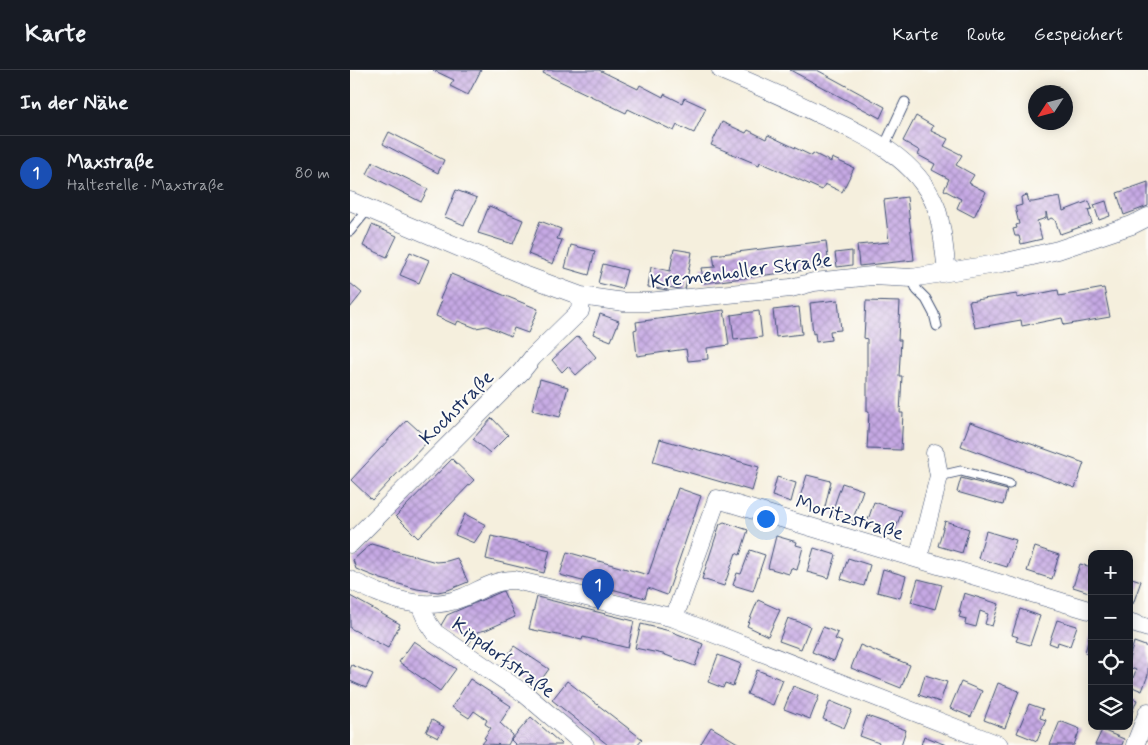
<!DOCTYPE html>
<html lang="de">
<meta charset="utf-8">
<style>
body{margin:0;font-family:Mynerve,sans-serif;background:#20242c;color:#f1f3f6}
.controls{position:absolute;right:15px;bottom:15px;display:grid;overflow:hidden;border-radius:10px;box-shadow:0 2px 12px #0003}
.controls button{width:45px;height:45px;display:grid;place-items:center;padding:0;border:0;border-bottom:1px solid #363941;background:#171b24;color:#f1f3f6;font:25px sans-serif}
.compass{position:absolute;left:678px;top:15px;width:45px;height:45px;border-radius:50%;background:#171b24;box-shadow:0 2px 12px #0003;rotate:234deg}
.you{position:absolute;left:415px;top:448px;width:18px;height:18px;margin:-12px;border:4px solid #fff;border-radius:50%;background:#1a73e8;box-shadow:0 0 0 8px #1a73e833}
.badge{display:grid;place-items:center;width:32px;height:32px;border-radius:50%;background:#ea580c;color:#fff;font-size:16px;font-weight:700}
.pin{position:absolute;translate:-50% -41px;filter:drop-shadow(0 1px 2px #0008)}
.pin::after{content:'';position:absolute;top:26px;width:18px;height:15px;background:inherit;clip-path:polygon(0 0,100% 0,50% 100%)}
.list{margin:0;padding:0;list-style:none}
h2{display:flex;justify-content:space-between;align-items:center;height:65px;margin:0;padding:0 20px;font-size:21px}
h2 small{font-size:16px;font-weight:400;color:#9ea1a6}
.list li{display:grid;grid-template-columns:32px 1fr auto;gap:15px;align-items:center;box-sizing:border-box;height:75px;padding:0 20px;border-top:1px solid #363941}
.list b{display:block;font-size:19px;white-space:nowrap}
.list p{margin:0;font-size:16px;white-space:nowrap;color:#9ea1a6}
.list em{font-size:16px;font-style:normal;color:#9ea1a6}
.icon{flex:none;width:28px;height:28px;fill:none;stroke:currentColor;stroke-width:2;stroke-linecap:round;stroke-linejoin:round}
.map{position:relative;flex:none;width:798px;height:675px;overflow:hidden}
header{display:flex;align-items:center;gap:30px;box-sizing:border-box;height:70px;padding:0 25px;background:#171b24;border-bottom:1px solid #363941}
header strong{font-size:24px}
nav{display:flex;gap:28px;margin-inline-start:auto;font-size:18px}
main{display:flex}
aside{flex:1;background:#171b24}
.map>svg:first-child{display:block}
.building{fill:url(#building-cross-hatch)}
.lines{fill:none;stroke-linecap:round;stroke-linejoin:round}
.lane-casing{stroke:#3c4c71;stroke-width:11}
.street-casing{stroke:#3c4c71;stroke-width:19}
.lane{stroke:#fff;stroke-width:9}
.street{stroke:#fff;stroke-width:18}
.labels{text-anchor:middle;stroke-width:4;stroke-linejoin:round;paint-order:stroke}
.street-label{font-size:20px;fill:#1b2f5e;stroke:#fdfcf7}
</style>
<header>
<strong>Karte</strong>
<nav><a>Karte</a><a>Route</a><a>Gespeichert</a></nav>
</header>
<main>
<aside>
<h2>In der Nähe<small></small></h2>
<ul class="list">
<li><span class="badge" style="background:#1a4fb4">1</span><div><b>Maxstraße</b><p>Haltestelle · Maxstraße</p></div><em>80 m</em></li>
</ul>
</aside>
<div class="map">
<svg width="798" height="675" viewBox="0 0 798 675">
<defs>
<pattern id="building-cross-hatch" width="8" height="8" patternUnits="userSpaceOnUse" patternTransform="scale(1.25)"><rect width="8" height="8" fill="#c6a9e4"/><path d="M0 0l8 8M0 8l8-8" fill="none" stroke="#a08abc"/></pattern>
</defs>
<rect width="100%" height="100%" fill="#fdfcf7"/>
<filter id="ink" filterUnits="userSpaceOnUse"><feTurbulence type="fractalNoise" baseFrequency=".02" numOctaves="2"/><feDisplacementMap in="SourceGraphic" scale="10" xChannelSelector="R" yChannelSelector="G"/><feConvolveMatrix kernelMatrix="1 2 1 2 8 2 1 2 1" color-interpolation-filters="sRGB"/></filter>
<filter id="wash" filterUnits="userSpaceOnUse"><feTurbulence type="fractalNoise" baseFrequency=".0096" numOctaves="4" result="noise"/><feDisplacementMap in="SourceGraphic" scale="20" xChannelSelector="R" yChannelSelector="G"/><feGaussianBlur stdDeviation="1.12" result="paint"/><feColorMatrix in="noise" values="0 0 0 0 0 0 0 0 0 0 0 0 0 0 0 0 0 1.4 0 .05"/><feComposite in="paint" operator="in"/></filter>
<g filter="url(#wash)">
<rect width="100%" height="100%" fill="#f5efdd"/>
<g id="blocks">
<!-- building -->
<path class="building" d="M83 0H131L118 25 100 16 104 10Z
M195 0H249L288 19 290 15 313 27 314 24 332 33 334 28 356 38 344 63 327 55 324 61 278 39 276 43 193 3Z
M440 0H467L535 37 530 48Z
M566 46 583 56 581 61 598 69 594 76 612 85 606 95 624 105 619 113 636 122 624 147 607 138 611 129 594 120 599 109 582 100 585 94 568 85 570 81 553 71Z
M372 52 396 63 398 60 416 69 418 65 462 86 463 83 481 92 482 88 504 98 492 122 475 114 472 120 410 92 409 95 361 75Z
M39 62 94 90 88 103 33 74Z
M23 92 78 119 71 132 17 104Z
M798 112V136L774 145 767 123Z
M106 120 127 128 114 155 95 147Z
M677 125 679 132H683L710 127 713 141 739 131 742 139 738 140 742 153 710 164 705 150 701 148 698 150 696 142V148L687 151 692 169 671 174 669 166H665L663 159 667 158 666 155 669 154 665 137 672 135 671 127Z
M557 127 564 190 509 196 507 175 539 172 534 130Z
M756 131 760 146 749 150 744 135Z
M139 136 173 150 163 174 128 163Z
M190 151 211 159 207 169 212 170 203 194 178 184Z
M22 155 47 166 37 187 13 176Z
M476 171 479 197 354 213 351 198 365 197 363 185Z
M221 175 245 181 239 205 215 198Z
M324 179 342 182 335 220 318 217 317 220 298 217 301 197 320 201Z
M502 181V195L487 197 485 183Z
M60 182 79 190 69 213 50 205Z
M253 194 277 200 272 219 248 213Z
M101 204 188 239 178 263 164 258 161 266 137 256 126 258 108 251 106 255 86 246 92 230 90 229Z
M0 213 12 223 0 238Z
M754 218 760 247 714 255 712 248 672 256 671 250 625 258 619 231 667 224V228L708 220 709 226Z
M488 230 491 260 480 261 481 270 466 272 465 263 463 264 460 233Z
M516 231 550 232 548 270H551L549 306H552L550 343H553L551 380 517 379 519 342H517V269L514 268Z
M449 237 452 264 426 267 423 240Z
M374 240 379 275 357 278 358 289 338 291 336 279 287 286 284 260 287 259 286 252Z
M409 241 412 267 384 270 381 245Z
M250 244 269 251 261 271 243 264Z
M228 266 246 287 226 305 218 296 212 302 202 290Z
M190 309 218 317 210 347 182 340Z
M142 348 158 365 140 383 123 369Z
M57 350 79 370 22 430 1 410Z
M620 352 734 393 725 418 611 376Z
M310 369 409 397 402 421 303 392Z
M102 389 124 410 68 468 46 446Z
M457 405 481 411 474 441 448 433Z
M427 407 446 413 441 432 422 426Z
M611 408 657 420 653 435 607 422Z
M492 413 513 420 502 452 481 445Z
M328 418 351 426 317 525 298 518 295 528 210 505 217 482 298 505Z
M524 432 552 441 544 463 516 456Z
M115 444 136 455 124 473 105 465Z
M595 451 619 459 612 483 588 476Z
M374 452 398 460 390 485 386 483 374 516 352 509 370 454Z
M636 461 666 470 657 497 628 488Z
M141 466 200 480 194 503 136 489Z
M426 466 447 472 446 475 453 477 447 500 441 498 439 504 418 498Z
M21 474 86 492 97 491 107 488 118 512 98 520 88 522 67 519 31 509 6 499 3 490Z
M685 477 709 485 702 509 677 501Z
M464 478 486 485 479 508 457 502Z
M400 480 415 485 403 521 383 515 387 503 391 504Z
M498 488 520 495 514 516 491 509Z
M730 494 742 497V523L723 517Z
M533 499 556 506 550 528 527 522Z
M779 507 791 511 783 534 779 532Z
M568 509 592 515 585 539 561 532Z
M153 521 165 547 136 560 127 562 118 575 90 557 97 545Z
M614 523 649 534 642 556 635 554 638 544 630 541 626 557 615 554 616 549 609 547 611 542H609Z
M0 526 50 554 38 578 0 558Z
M187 527 284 551 278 578 233 567 232 570 179 559Z
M408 530 430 540 418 566 397 556Z
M670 539 690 546 680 575 666 571 668 567 662 565Z
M438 548 460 556 451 579 429 571Z
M707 550 727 556 720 576 708 572 707 576 699 573Z
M291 554 320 561 353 574 345 596 313 584 285 578Z
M473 557 488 563 485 569 492 572 484 591 462 582Z
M741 559H742V586L735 583Z
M64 571 106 599 90 621 49 592Z
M784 572 798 577V605L792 621 780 616 786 600 779 597V589Z
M510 575 560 595 551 618 501 598Z
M164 576 199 599 184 620 150 597Z
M368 585 391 594 383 616 375 613 373 618 358 612Z
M2 595 23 604 16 618 0 611V599Z
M407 600 433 610 423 635 397 624Z
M575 605 597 612 590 632 569 625Z
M120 609 161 636 150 653 163 665 158 675 132 674 136 669 134 668 141 658 135 654 137 650 124 641 119 648 102 637Z
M217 611 292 669 287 675H258L202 630Z
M611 612 632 621 621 647 600 638Z
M648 613 669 621 655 658 634 650Z
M443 616 469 626 460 649 434 639Z
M779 627 787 630 779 650Z
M480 631 502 640 494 658 473 649Z
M679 634 693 639 690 648 696 650 687 671 667 663Z
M517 646 556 660 551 675H528L529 673 510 666Z
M181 647 210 673 212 675H166L161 670Z
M82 650 94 657 88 668 76 662Z
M710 651 730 659 724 675H700Z
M361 657 391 675H350Z
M752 660 774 669 772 675H745Z
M574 666 596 675H571Z"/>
</g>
</g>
<g filter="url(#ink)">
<use href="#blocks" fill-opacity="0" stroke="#3c4c71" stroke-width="1"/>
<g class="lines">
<defs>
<path id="lane" d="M534 77 555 32
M0 161 18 139
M562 208 567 220 576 229 584 244 587 256
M589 406 611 401 659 414"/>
<path id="street" d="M371 0C404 14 437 28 469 44 515 65 566 87 586 137 593 157 594 180 597 201
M0 131 174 205 231 226 274 232H297L441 218 464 212 522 206 562 208 652 193 708 180 782 155 798 147
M0 474 171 302 183 287 230 241 231 226
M568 489 589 406 585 383
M0 510C38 528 72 544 114 527 131 520 146 509 165 510L324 548 649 675
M70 535 78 553 85 563 175 624 235 675
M324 548 367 429 742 541
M779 552 798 558
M785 675 798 642"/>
</defs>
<!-- lane casing -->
<use href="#lane" class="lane-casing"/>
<!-- street casing -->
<use href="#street" class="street-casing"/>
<!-- lane -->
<use href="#lane" class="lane"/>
<!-- street -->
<use href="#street" class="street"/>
</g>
</g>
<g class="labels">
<!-- street labels -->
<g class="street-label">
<text transform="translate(391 200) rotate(-7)" y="7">Kremenholler Straße</text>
<text transform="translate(106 337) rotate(-45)" y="7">Kochstraße</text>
<text transform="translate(500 447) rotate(17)" y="7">Moritzstraße</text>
<text transform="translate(154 587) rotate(36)" y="7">Kippdorfstraße</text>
</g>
</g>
</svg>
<div class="controls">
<button>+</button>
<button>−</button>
<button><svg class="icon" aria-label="locate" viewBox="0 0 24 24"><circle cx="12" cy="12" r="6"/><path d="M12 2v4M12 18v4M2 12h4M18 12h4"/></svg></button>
<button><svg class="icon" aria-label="layers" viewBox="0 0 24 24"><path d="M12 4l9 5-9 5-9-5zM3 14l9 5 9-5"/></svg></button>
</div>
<svg class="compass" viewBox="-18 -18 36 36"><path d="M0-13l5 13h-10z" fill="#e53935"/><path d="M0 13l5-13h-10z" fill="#9ea1a6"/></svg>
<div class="you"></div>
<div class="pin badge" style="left:248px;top:540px;background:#1a4fb4">1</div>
</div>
</main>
